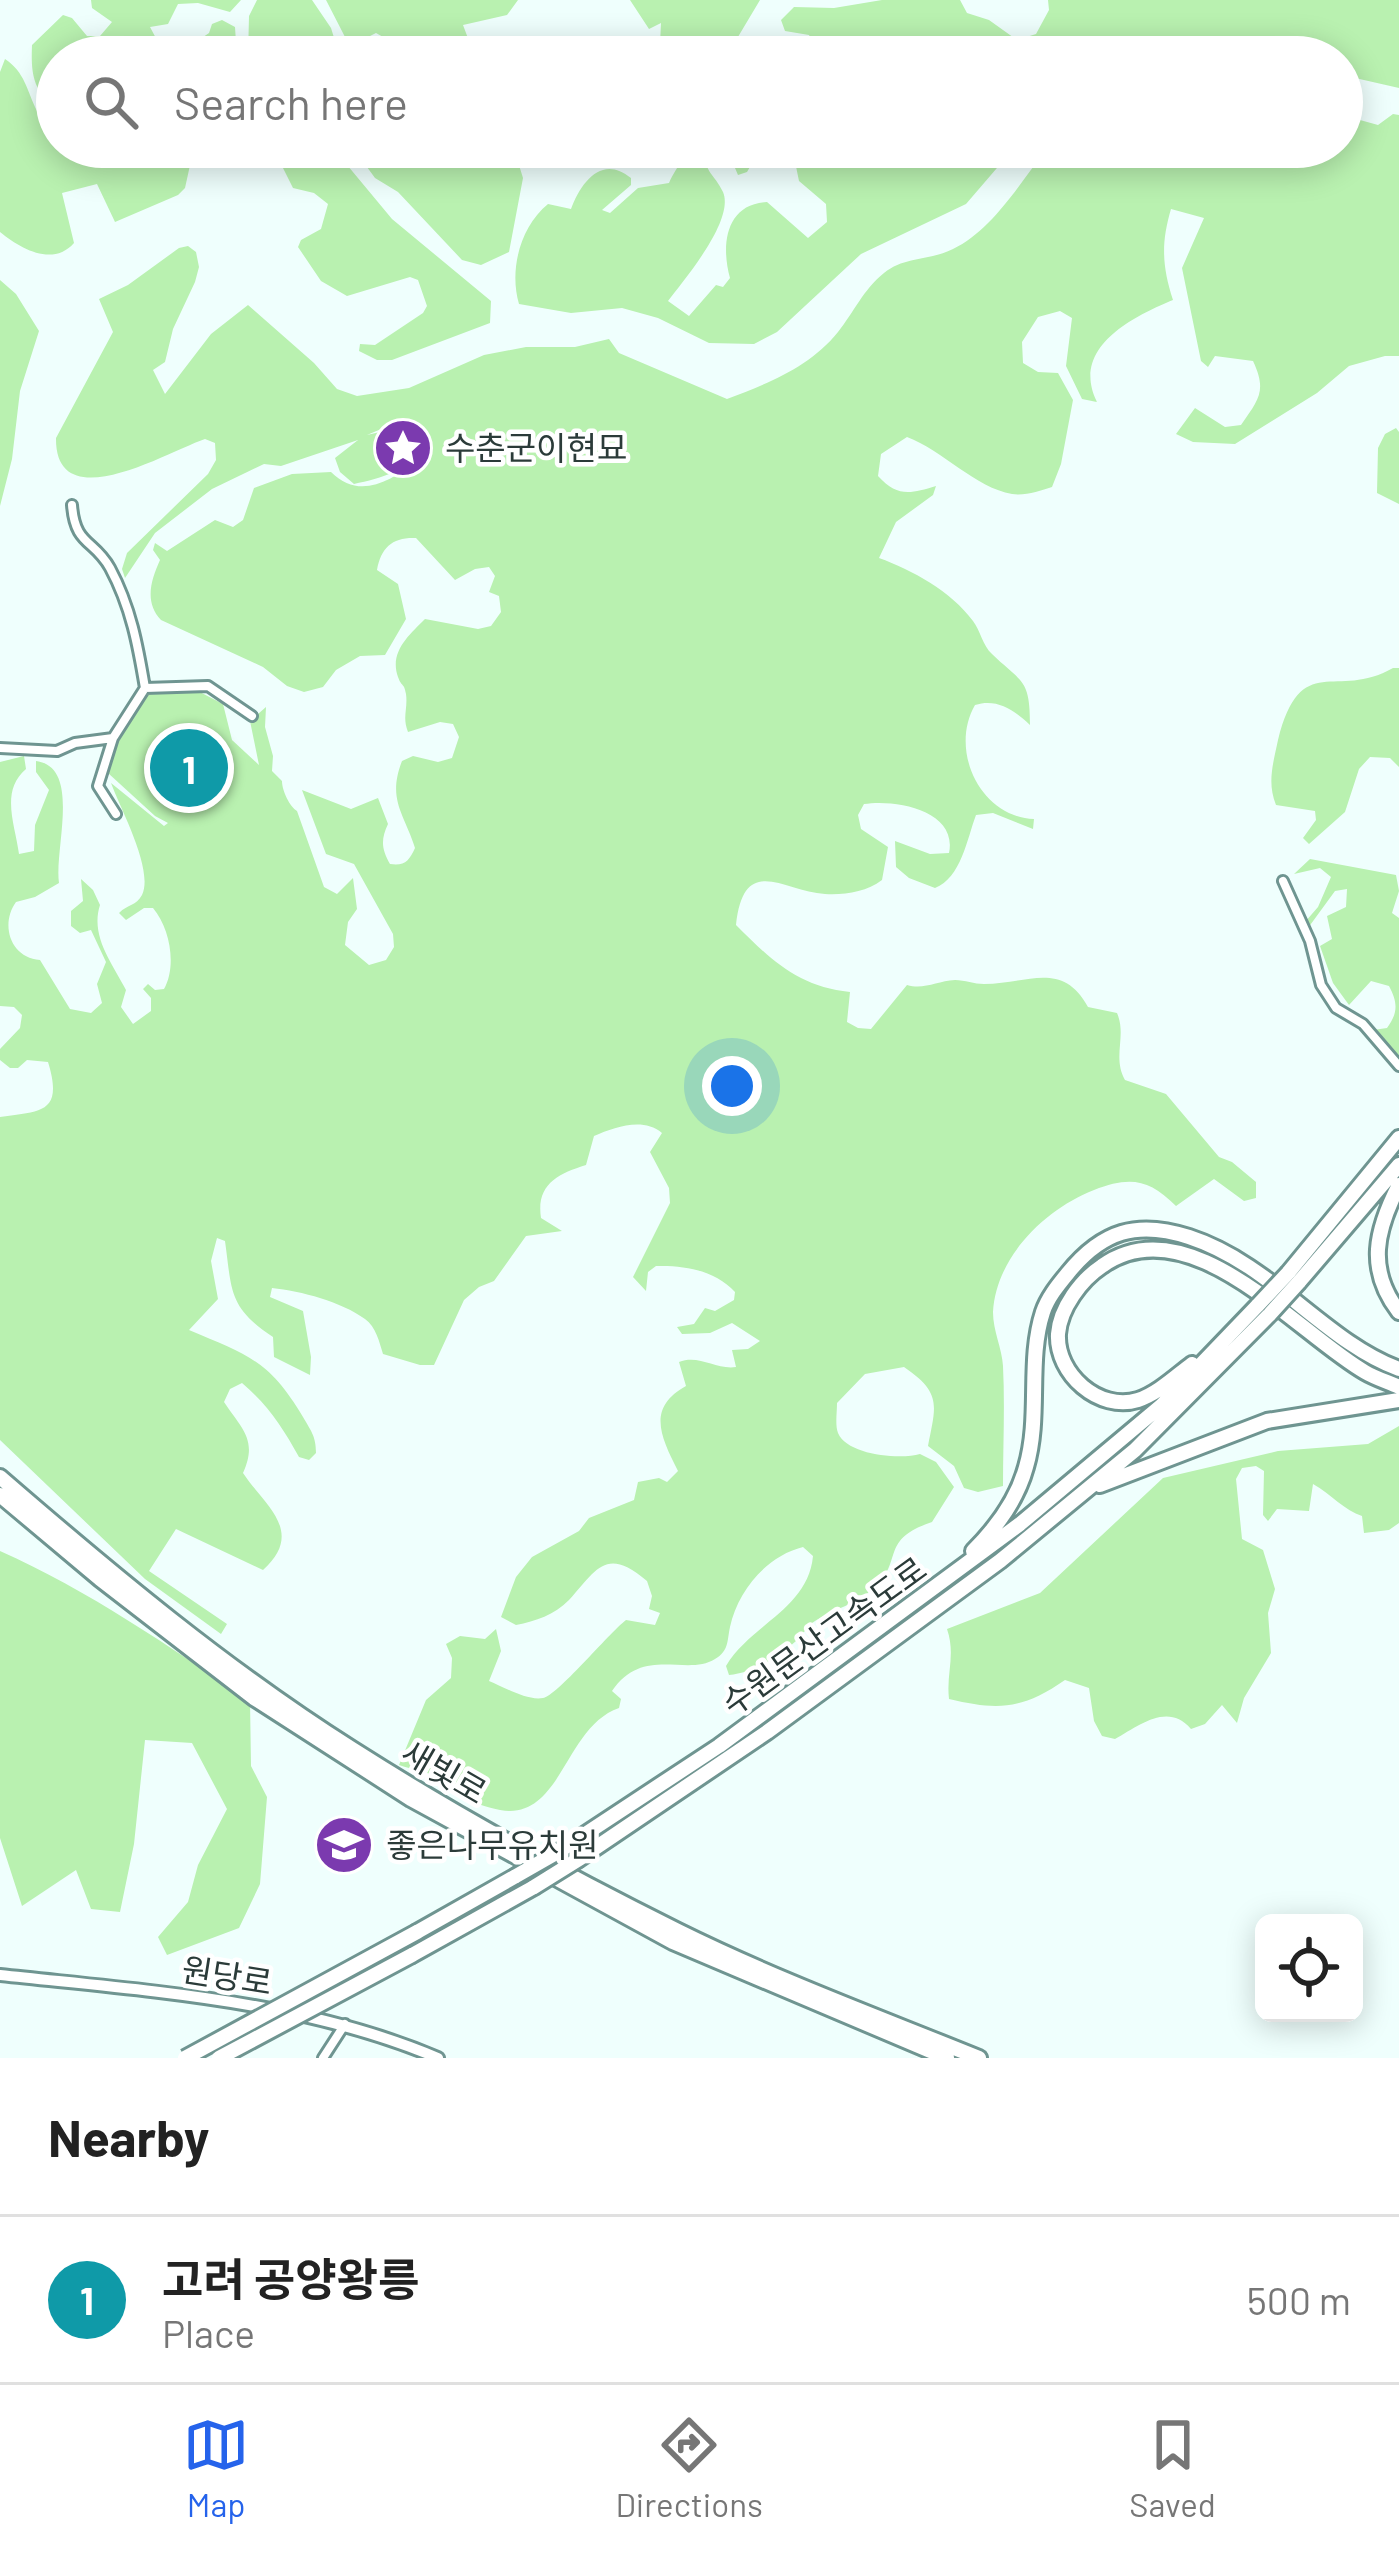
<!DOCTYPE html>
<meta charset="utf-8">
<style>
body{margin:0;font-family:Barlow,"Noto Sans KR",sans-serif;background:#f2f2f2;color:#222}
.controls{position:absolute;right:36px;bottom:36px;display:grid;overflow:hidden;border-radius:18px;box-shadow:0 6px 30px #0003}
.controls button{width:108px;height:108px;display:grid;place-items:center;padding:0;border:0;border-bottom:3px solid #e0e0e0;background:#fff;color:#222;font:60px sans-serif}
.you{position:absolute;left:732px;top:1086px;width:42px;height:42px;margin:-30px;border:9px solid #fff;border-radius:50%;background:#1a73e8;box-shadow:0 0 0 18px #1a73e833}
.badge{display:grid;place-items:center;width:78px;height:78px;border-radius:50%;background:#2563eb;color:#fff;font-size:39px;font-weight:700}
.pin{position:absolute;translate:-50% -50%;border:6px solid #fff;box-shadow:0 3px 12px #0006}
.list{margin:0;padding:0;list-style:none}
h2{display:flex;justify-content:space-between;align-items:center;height:156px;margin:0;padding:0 48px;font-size:51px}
h2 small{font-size:39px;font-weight:400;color:#767676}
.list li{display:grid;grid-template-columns:78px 1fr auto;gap:36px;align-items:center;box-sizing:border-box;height:168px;padding:0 48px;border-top:3px solid #e0e0e0}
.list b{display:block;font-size:45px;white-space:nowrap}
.list p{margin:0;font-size:39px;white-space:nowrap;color:#767676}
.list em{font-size:39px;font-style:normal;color:#767676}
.icon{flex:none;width:66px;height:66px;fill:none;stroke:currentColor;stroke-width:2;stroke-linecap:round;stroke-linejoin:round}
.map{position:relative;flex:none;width:1399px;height:2058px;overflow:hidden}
.search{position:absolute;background:#fff;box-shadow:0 6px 30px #0003;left:36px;right:36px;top:36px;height:132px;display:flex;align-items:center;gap:30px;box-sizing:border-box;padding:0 42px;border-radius:66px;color:#767676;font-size:45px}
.sheet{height:324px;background:#fff}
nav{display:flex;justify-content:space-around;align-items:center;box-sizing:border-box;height:168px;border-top:3px solid #e0e0e0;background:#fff;font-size:33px;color:#767676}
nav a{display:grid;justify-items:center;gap:6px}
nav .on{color:#2563eb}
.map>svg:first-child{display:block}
.green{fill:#b9f1b0}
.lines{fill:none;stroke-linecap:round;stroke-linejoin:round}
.street-casing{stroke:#6f9591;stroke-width:14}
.secondary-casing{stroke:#6f9591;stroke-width:16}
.highway-casing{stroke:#6f9591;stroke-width:20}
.street{stroke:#fff;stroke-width:8}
.secondary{stroke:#fff;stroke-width:10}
.highway{stroke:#fff;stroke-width:14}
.highway-bridge-casing{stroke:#6f9591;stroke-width:20;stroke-linecap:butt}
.highway-bridge{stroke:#fff;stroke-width:14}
.labels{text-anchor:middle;stroke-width:9;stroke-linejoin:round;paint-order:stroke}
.poi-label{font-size:33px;fill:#2b3b39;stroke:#fff;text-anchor:start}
.street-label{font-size:33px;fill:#2b3b39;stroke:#fff}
</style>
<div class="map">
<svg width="1399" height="2058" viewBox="0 0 1399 2058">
<rect width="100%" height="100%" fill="#effffd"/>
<!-- green -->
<path class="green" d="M91 0H241L230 12 198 3 178 4 168 24 150 27 166 57H57L55 106C32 91 31 71 32 45L63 15 72 18 87 36H100L112 22 92 8Z
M257 0H312L331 28 340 57H248L249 16Z
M326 0H518L507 15 463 25 475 57H390L392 42 376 33 364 39 345 37Z
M630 0H760L726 57H685L686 46 660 44 661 23 649 29Z
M882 0H960L967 13 989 20 1017 40 1036 34 1049 10 1048 0H1399V88L1342 75V57H820L809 35 785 31 781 20 794 7 834 8Z
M222 20 235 27 237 57H174L209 33 212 24Z
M5 59C25 72 27 91 37 111 44 125 54 132 57 147L92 153 106 147H194L185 188 178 195 115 222 97 184 62 193 74 243C53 267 21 249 0 232V72Z
M1393 114 1399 115V356H1385L1349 366 1317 393 1235 444 1193 442 1176 434 1195 408 1225 427 1241 425C1259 399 1267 391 1253 361L1215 356 1208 367 1201 361 1182 268 1204 218 1171 209C1161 243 1162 266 1173 300 1132 317 1070 348 1097 402L1082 399 1066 366 1072 318 1060 311 1038 317 1022 342 1023 363 1038 372 1058 373 1073 400 1061 464 1052 487C1040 491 1025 496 1012 494 976 488 942 450 907 437L881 454 878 476C897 497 910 494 936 486L933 495 896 522 879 558C912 570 951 591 973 621 980 630 983 646 992 654 1022 683 1030 678 1030 725 1014 710 997 698 975 705 949 750 980 817 1034 819L1033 829 993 813 976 815C967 839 961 878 935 888L909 878 896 867 895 841 930 854 949 853C958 810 895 799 864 804L858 815 861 829 888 847 882 880C866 892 845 895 825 894 784 892 744 852 736 925 772 961 799 987 850 992L847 1022 858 1028 871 1029 907 985C924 990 937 981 955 980 965 980 974 984 984 984 1028 984 1062 960 1088 1007L1117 1013C1127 1036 1112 1057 1125 1080L1166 1094 1219 1157 1232 1162 1256 1182V1198L1244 1201 1214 1179 1176 1206C1149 1179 1130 1176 1094 1190 1045 1209 996 1257 993 1312 993 1331 1002 1348 1003 1366 1005 1406 1003 1446 1003 1486L978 1492 964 1488 954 1466 928 1446C936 1405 942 1393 904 1367L865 1374 837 1403C837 1413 835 1425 838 1433 847 1455 900 1460 920 1454L936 1462 954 1487 932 1522C878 1540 905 1561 873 1589 857 1604 833 1609 815 1621 807 1626 803 1635 796 1641 778 1657 754 1673 729 1675L726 1666C751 1624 808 1609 813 1556L803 1547C767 1556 738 1590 730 1627 727 1641 729 1651 715 1659 687 1677 643 1645 612 1691L621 1699 619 1708C564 1727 562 1821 500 1810 469 1804 466 1795 443 1780 430 1772 413 1770 399 1765L426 1700 451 1678 452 1658 446 1644 460 1636 485 1639 496 1629 501 1651 489 1681C504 1687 527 1701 543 1698 557 1696 608 1634 626 1620L655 1625 660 1613 649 1609 652 1596 647 1581C606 1546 597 1569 569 1600 554 1615 536 1621 516 1625L501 1617 516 1577 532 1557 579 1531 589 1518 634 1500 638 1482 659 1478 667 1482 678 1471C661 1437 646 1408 686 1386L679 1362C699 1354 716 1370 736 1367L732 1350 748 1349 760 1341 732 1323 710 1333 682 1334 677 1327 694 1324 705 1308 715 1311 734 1300 735 1292C716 1271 685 1265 656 1266L648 1272 646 1291 633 1277 670 1203 669 1188 650 1152 662 1133C643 1117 615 1127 594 1136L586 1165C557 1174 536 1185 541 1218L562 1231 526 1236 494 1281 479 1287 464 1300 434 1365H420L383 1354C379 1341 376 1327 365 1319 342 1302 301 1291 272 1288L270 1297 303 1311 311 1357 310 1375 274 1357 273 1337C228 1307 232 1291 225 1241L217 1238 211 1261 218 1299 189 1330C248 1355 269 1360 303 1417 311 1431 316 1436 316 1453L309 1460 299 1457C283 1428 268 1405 242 1383L230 1389 224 1402C242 1429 258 1440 243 1473 264 1505 306 1531 263 1570L176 1529 149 1571 227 1624 221 1634 145 1579 0 1440V1117C40 1111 64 1114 48 1062L27 1060 18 1068H10L0 1060V1049L20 1028 22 1015 14 1007 0 1006V762L24 756 26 769C0 791 15 824 19 854L34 851 35 825 49 790 36 772V761C82 767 54 849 59 883L35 897 16 902C0 924 10 958 40 960L70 1009 91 1013 102 1003 97 984 106 962 91 930 80 933 71 926V911L83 901 81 879 93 890 100 905C90 936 112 963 126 990L121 1007 133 1024 151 1011V998L143 989 148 984 155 990 164 989C177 966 170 928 153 908H144L126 920 119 913C128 904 136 906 142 895 154 870 121 810 111 783L164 826 168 823 155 816 108 773 121 730 145 693 194 689 223 704 232 740 259 765 250 721 266 707 265 727 273 756 272 771 282 781C282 791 290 807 297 811L324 887 337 894 353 878 357 909 348 922 345 945 369 965 386 960 394 947 393 934 354 864 326 854 302 790 351 809 378 798 388 824C381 839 381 848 390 864 405 866 409 861 415 848 404 813 387 800 402 761L413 756 438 762 452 758 459 737 453 724 440 722 408 732C402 717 408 709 406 694 404 682 402 688 398 677 389 652 409 635 425 619L478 629 491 626 501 612 499 596 489 592 495 576 489 567 475 569 455 580 416 538C393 537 381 547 377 570L398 584 406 619 385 655 360 656 336 670 323 687 304 692 287 686 263 667 161 620C144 602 151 580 160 560L153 550 155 543 167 551 215 520 233 527 243 520 254 488 292 474 331 472C359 500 389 482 417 461L418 431 409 423 393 424 367 435 397 428 413 437C416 471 382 478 354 484L340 472 335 458 358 440 281 466 264 464 212 489 155 533 125 578 122 569 127 553 208 474 216 460 215 443 205 439C169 451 55 520 56 438L113 332 99 299 128 285 179 248 188 246 196 252 199 267 195 282 173 329 165 362 153 370 165 394 211 334 248 305 314 363 337 389 357 396 409 388 484 355 526 347H575L609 339 619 353 727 399C767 384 810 367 838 332 854 312 863 290 884 273 905 256 929 261 953 249 993 230 1022 180 1048 147H1342V115L1378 125Z
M238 147 333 148 392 219 491 301 490 323 392 360H377L359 351 360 344 375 345 423 313 427 306 418 280 410 277 347 296 321 281 298 247 301 240 321 229 328 204 314 193 293 188 282 166 245 153Z
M358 147H467L473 158 514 149 523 178 509 252 481 265 462 260 398 192 375 178 356 152Z
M716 147H778L769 161 754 160 747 172 738 175 732 161 722 159Z
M792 147H840L852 158 861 157 873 147H1015L966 204 861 254 777 332 754 344 709 343 658 318 622 308 571 313 519 304C509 270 520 227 548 204L571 209C581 182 602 154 631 178V185L602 210 610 213 638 188 669 183C677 166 685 154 704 150 705 174 714 173 723 192 735 220 684 280 668 301L689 316 716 285 723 287 730 278C721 246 725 204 767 202L808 238 827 222 826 204 799 181Z
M0 280 16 294 39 331 20 391 12 459 0 506Z
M1396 428 1399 432V504L1377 493 1378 448 1385 434Z
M1393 668H1399V767L1390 758 1370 757 1359 769 1345 812 1309 844 1303 838 1316 820 1315 811 1276 805C1267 783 1273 764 1278 740 1301 649 1336 701 1393 668Z
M1310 859 1396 875 1399 891 1392 913 1399 918V1060L1373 1030 1387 1028C1398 1013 1398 1003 1389 986L1371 981 1349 1005 1333 983 1320 946 1332 939 1327 916 1346 907 1347 889 1335 891 1308 928 1305 922 1318 907 1331 877 1320 868 1294 874Z
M1399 1426V1523L1389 1530 1364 1533 1362 1516C1345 1511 1331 1494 1313 1484L1309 1511 1277 1509 1268 1521 1263 1515 1264 1471 1256 1466 1242 1468 1236 1479 1242 1539 1263 1550 1275 1589 1268 1613 1271 1653 1244 1698 1237 1723 1222 1705 1205 1724 1191 1729C1168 1702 1140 1725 1115 1739L1102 1736 1094 1721 1089 1688 1065 1680C1023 1709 999 1711 949 1699 946 1673 956 1655 947 1629L1040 1593 1163 1478 1278 1451 1368 1444Z
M0 1551C88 1590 170 1647 250 1701L251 1766 267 1797 260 1884 239 1928 167 1955 158 1937 188 1902 198 1865 227 1809 192 1743 145 1740 134 1844 120 1912 91 1909 76 1870 22 1906 0 1838Z"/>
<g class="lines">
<defs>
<path id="street" d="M145 688 208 686 252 716
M113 738 98 786 116 814
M0 748 57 751 75 743 113 738 145 688C138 646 131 607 110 568 94 539 75 546 72 505
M1283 881 1310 941 1321 985 1336 1008 1363 1024 1399 1066
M323 2058 345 2024"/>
<path id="secondary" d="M0 1975C147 1991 301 2000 438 2058"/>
<path id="highway" d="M1399 1185C1376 1230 1366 1269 1399 1312
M1288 1273 1399 1138
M1299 1282 1399 1165
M1192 1364C1176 1376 1157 1394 1138 1400 1099 1412 1056 1374 1058 1334 1060 1308 1081 1280 1102 1266 1189 1204 1297 1333 1365 1372 1375 1378 1388 1382 1399 1387
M0 1477C112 1574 227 1670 352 1749 457 1816 567 1876 678 1931 775 1979 878 2017 979 2058
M1100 1485 1267 1421 1399 1400
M0 1495 100 1579 254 1698 411 1799 673 1942 947 2058
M973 1551C997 1527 1017 1500 1026 1467 1041 1416 1027 1361 1043 1312 1048 1297 1059 1284 1068 1273 1102 1231 1137 1220 1189 1237 1272 1264 1325 1342 1399 1369
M558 1852 719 1746 1020 1524 1162 1405 1258 1305
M579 1859 767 1732 1000 1561 1135 1450 1270 1314
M417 1932 516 1876
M412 1955 534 1887"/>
</defs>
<!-- street casing -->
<use href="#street" class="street-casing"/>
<!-- secondary casing -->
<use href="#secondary" class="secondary-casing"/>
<!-- highway casing -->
<use href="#highway" class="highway-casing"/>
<!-- street -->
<use href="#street" class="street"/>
<!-- secondary -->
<use href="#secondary" class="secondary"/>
<!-- highway -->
<use href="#highway" class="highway"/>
<defs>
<path id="highway-bridge" d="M1258 1305 1288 1273
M1270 1314 1299 1282
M516 1876 558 1852
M534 1887 579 1859
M185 2058 417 1932
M219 2058 412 1955"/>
</defs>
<!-- highway-bridge casing -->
<use href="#highway-bridge" class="highway-bridge-casing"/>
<!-- highway-bridge -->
<use href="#highway-bridge" class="highway-bridge"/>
</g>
<!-- icons -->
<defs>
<symbol id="sight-disc" viewBox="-11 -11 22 22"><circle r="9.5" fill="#7b3aaf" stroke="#fff"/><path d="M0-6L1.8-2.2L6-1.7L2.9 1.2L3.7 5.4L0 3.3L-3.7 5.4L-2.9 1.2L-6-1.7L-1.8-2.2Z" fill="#fff"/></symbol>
<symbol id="school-disc" viewBox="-11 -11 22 22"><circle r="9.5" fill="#7b3aaf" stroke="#fff"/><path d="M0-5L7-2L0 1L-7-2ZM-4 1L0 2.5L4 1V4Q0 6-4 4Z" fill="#fff"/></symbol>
</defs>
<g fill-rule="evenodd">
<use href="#sight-disc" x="370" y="415" width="66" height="66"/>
<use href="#school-disc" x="311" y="1812" width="66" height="66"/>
</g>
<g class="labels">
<!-- poi labels -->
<g class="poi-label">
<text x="445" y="460">수춘군이현묘</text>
<text x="386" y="1857">좋은나무유치원</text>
</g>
<!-- street labels -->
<g class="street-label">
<text transform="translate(824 1636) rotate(-36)" y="12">수원문산고속도로</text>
<text transform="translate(444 1772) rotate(30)" y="12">새빛로</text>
<text transform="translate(227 1976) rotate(9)" y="12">원당로</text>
</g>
</g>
</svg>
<div class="controls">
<button><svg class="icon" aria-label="locate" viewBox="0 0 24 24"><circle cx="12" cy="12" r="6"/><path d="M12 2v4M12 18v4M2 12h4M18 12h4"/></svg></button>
</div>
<div class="you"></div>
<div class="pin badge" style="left:189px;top:768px;background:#0f9aa8">1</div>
<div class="search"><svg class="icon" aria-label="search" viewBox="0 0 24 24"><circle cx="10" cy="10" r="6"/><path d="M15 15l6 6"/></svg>Search here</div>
</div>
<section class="sheet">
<h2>Nearby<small></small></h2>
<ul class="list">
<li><span class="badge" style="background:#0f9aa8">1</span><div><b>고려 공양왕릉</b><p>Place</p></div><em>500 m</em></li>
</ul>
</section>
<nav>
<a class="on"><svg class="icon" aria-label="map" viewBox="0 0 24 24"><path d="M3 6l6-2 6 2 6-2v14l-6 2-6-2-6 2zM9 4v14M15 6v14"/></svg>Map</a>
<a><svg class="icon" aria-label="directions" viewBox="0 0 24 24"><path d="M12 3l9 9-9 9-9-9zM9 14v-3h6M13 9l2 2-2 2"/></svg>Directions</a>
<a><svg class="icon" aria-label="saved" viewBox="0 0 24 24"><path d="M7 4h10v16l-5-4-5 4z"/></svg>Saved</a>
</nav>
